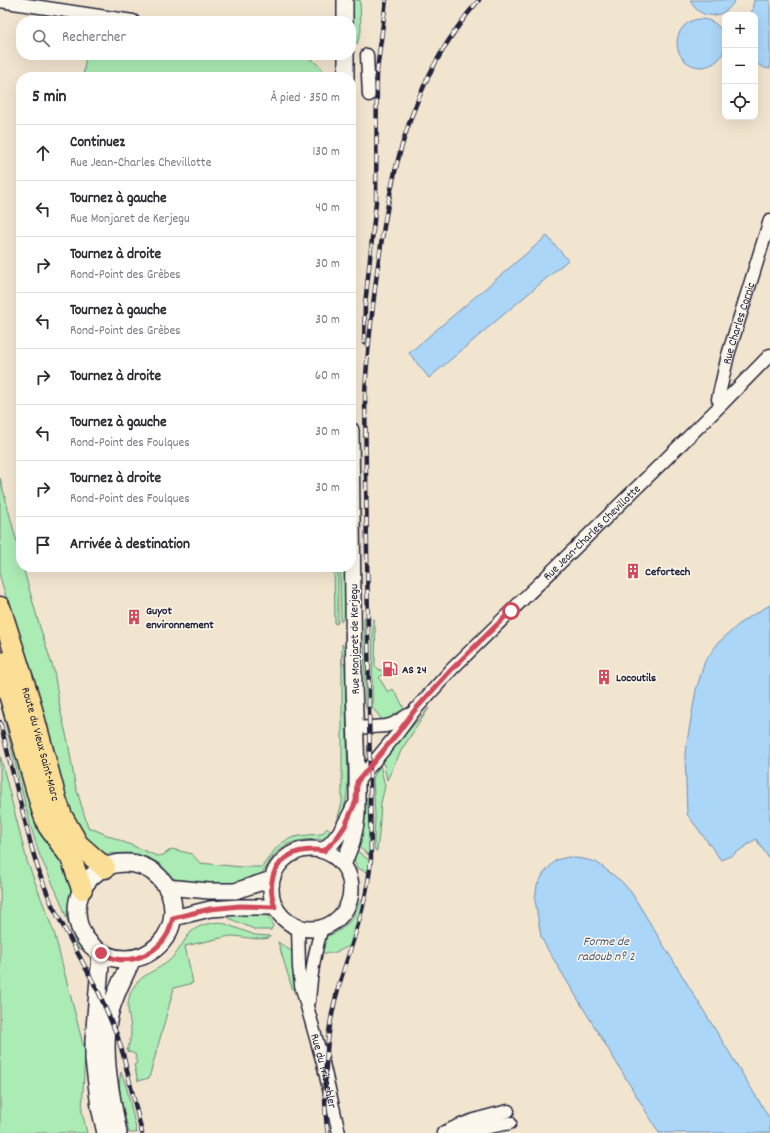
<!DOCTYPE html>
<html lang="fr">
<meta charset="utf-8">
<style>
body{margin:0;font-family:Dekko,sans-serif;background:#f2f2f3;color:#2b2b33}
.controls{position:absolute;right:12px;top:12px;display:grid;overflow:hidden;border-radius:8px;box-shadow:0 4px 16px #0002}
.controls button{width:36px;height:36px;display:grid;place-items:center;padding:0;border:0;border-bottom:1px solid #e1e1e2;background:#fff;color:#2b2b33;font:20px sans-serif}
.stop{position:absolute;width:12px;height:12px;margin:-9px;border:3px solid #d1495b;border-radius:50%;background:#fff}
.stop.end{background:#d1495b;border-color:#fff;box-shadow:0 1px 4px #0008}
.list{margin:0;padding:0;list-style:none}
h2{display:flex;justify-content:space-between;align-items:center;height:52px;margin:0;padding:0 16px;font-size:17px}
h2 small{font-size:13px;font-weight:400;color:#7c7c81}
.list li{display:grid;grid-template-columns:26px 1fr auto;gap:12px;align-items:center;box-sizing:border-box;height:56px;padding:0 16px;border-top:1px solid #e1e1e2}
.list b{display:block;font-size:15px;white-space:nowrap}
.list p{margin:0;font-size:13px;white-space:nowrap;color:#7c7c81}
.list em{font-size:13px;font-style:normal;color:#7c7c81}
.icon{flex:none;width:22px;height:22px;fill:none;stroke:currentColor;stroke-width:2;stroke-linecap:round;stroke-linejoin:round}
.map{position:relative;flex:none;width:770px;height:1133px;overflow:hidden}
.search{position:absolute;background:#fff;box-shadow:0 4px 16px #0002;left:16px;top:16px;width:340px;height:44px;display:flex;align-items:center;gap:10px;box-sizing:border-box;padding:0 14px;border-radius:16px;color:#7c7c81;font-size:15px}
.panel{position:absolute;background:#fff;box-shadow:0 4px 16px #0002;left:16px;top:72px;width:340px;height:500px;border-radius:16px}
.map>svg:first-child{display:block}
.green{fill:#abebb4;stroke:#668678}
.water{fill:#abd6f7;stroke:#748eac}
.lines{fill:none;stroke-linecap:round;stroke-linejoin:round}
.minor-casing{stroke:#22223b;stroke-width:15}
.tertiary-casing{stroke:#22223b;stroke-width:18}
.secondary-casing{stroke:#22223b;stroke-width:20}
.trunk-casing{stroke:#22223b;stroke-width:23}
.minor{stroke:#fbf7ec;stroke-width:12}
.tertiary{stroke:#fbf7ec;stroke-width:15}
.secondary{stroke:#fbf7ec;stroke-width:17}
.trunk{stroke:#fbdf96;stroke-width:20}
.rail-casing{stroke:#22223b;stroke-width:4.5}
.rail{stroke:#fbf7ec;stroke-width:3;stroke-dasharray:9;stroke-linecap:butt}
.route{stroke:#d1495b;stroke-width:5}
.labels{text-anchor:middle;stroke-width:3;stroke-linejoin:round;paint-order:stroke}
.street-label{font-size:12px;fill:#22223b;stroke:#fbf7ec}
.poi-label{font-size:12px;font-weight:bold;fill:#22223b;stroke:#fbf7ec;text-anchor:start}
.water-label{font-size:13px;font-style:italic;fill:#4b5873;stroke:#fbf7ec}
</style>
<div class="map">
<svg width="770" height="1133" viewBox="0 0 770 1133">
<rect width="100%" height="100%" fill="#f2e5d0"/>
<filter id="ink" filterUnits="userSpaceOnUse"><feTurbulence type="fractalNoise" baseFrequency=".025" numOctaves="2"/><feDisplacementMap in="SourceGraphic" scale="8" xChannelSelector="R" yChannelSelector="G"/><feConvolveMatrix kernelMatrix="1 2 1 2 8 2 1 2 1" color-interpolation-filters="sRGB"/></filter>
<g filter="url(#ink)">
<!-- green -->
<path class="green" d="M353 0H360L361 31 357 44 354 41Z
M86 55H301C314 59 321 67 329 77H83Z
M0 478 21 558V567H23L39 624 54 671 60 709 68 742 75 784 88 827 157 856 163 855 172 849 192 854 200 863 242 867H262C282 838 286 836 322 834L327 828 333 831 326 839C303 840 286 838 270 860 267 865 265 871 260 875L226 885 206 884 176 881 160 864 151 859 138 854 128 853 107 854 92 847 68 811 34 677 12 617 0 577Z
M334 567H338V623L335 624Z
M340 567H345V616L341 622Z
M366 616 368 708H366L365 702 364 618Z
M373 618C377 626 375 655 375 666L384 673 379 678 388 692 393 689C406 711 411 713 383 721L372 707Z
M342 644 346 650V655H342V664H345C346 691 346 718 347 744 347 771 351 800 338 824V817L342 803Z
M0 685 61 858 74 885C65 906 68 927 82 946L78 949 60 900 40 856 30 824 0 702Z
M429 708 402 749 387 780 383 761C396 741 414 726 429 708Z
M0 755 27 861 54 932 85 1052 82 1112 87 1133H0Z
M380 765 385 786 381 803 379 834 377 851 375 850 374 841 375 816 373 778Z
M367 797 370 835V856L357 846Z
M356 850 370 861 369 873 357 868 354 859Z
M365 898 351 945C342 950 329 957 319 951L324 937C336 934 346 927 353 917 357 910 358 902 365 898Z
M264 914C270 918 272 920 273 926L271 930H256L226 917 225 915Z
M220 922 255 935 270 936 269 938C257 941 243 936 230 936L185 946 193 983 174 988 149 1078 138 1081 134 1065 137 1063 135 1054 127 1051C129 1045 131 1038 131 1032 131 1021 126 1010 129 998 135 973 158 973 173 957 180 950 184 939 191 932 199 925 209 923 220 922Z
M278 942 294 953 295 994 291 985Z
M121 1072 127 1089 137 1133H129C125 1115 116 1091 121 1072Z"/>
<!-- water -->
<path class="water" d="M690 0H735C725 20 699 21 690 0Z
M754 0H770V69L765 68 755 63V15H751Z
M677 43a24 24 0 1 1 48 0a24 24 0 1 1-48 0Z
M547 236 568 260 429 378 409 353Z
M770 605V860L756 839 733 855 721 860 687 814 685 753 696 690 705 661 719 642 744 620Z
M568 857 583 859 596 862 621 881 631 892 770 1119V1133H659L548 950 541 937 535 900 537 885 544 873 556 860Z"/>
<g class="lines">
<defs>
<g id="minor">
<path d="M0 1 133 21"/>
<path d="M367 55 369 95"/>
<path id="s1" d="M722 404 718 399 728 355 770 220"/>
<path d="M356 728 386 726 393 724 408 715"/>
<path id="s2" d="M357 782 397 734 414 711 452 669 722 404 770 355"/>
<path id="s3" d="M298 927 299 967 301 985 323 1063 339 1133"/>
<path d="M309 1000C311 973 314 953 322 927"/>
<path d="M443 1133C466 1121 484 1117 508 1111"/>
<path d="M458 1133 510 1123"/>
</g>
<path id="tertiary" d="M345 0V21
M346 55V77
M271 889a40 40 0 1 1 80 0a40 40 0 1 1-80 0Z
M323 851C338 839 346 824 354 807
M343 865 352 842 356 824 357 814V772L354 686 351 430
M167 887 209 891H235L272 879
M173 918 210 909 240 907H275"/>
<path id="secondary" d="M77 911a48 48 0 1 1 96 0a48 48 0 1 1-96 0Z
M101 953 94 1041V1060L100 1107 106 1133
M118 1133C111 1096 101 1054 109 1016 113 996 124 977 132 959"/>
<g id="trunk">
<path id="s4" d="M0 607 29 698 56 799 62 816 78 844 105 868"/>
<path d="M0 662 42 810 48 826 71 858 82 889"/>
</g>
</defs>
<!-- minor casing -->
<use href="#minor" class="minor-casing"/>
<!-- tertiary casing -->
<use href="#tertiary" class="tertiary-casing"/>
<!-- secondary casing -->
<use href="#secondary" class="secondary-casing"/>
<!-- trunk casing -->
<use href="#trunk" class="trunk-casing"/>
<!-- minor -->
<use href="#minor" class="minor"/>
<!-- tertiary -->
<use href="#tertiary" class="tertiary"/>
<!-- secondary -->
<use href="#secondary" class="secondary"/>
<!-- trunk -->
<use href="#trunk" class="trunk"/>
<defs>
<path id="rail" d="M364 343 365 305 376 202 377 71 386 0
M0 722 32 849 40 875 52 905 99 993 117 1035 123 1054 142 1133
M328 1133C325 1118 325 1103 325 1088 326 1051 329 1017 340 982 353 940 367 904 371 859L365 397C366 360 371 324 375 288 388 184 407 82 479 0"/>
</defs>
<!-- rail casing -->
<use href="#rail" class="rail-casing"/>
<!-- rail -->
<use href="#rail" class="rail"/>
</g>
</g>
<g class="lines" filter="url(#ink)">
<!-- route -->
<path class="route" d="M101 953C106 955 111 958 116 959 136 963 159 951 168 933 170 929 171 923 173 918L210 909 240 906 275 907C262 871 286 844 324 851L336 839 345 826 356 801 357 782 397 734 414 711 452 669 511 611"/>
</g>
<!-- icons -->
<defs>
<symbol id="building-bare" viewBox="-9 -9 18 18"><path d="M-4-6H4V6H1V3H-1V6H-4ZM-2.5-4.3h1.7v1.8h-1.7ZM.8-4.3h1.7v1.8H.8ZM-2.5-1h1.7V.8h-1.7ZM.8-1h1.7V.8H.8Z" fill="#d1495b" stroke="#fbf7ec" stroke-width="2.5" paint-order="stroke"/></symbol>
<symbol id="fuel-bare" viewBox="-9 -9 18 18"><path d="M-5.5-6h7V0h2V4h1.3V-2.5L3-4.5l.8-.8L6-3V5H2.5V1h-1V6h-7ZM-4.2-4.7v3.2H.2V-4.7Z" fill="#d1495b" stroke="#fbf7ec" stroke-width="2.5" paint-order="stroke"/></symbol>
</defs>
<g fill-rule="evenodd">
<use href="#building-bare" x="622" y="560" width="22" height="22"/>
<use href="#building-bare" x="123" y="606" width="22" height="22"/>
<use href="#fuel-bare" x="379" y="658" width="22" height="22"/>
<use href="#building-bare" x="593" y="666" width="22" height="22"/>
</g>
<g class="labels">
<!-- street labels -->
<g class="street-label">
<text dy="4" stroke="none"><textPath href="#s1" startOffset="85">Rue Charles Cornic</textPath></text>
<text dy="4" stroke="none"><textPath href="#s2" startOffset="343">Rue Jean-Charles Chevillotte</textPath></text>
<text transform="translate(354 639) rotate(-91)" y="4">Rue Monjaret de Kerjegu</text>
<text dy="4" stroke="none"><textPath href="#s4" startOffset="143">Route du Vieux Saint-Marc</textPath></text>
<text dy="4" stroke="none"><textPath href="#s3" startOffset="147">Rue du Tritschler</textPath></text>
</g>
<!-- poi labels -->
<g class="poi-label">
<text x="645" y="575">Cefortech</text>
<text x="146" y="614">Guyot<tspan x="146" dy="14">environnement</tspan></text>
<text x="402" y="673">AS 24</text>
<text x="616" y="681">Locoutils</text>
</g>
<!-- water labels -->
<g class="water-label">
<text x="606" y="945">Forme de<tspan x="606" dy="15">radoub nº 2</tspan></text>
</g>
</g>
</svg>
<div class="controls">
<button>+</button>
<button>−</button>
<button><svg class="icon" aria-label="locate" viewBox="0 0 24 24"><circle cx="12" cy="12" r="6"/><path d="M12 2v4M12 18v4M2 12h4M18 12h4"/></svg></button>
</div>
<div class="stop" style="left:511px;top:611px"></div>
<div class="stop end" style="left:101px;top:953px"></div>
<div class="search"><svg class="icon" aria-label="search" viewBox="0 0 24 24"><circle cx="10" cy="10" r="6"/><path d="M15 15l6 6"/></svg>Rechercher</div>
<section class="panel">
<h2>5 min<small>À pied · 350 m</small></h2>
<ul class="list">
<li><svg class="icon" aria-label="ahead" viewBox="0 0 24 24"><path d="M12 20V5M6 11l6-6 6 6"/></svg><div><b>Continuez</b><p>Rue Jean-Charles Chevillotte</p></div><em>130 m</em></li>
<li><svg class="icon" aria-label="left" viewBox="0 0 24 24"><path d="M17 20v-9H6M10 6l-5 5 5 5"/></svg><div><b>Tournez à gauche</b><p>Rue Monjaret de Kerjegu</p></div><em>40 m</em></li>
<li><svg class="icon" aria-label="right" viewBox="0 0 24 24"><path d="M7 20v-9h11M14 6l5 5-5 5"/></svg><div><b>Tournez à droite</b><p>Rond-Point des Grèbes</p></div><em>30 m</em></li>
<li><svg class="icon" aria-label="left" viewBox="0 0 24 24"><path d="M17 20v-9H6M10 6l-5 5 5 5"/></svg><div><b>Tournez à gauche</b><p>Rond-Point des Grèbes</p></div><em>30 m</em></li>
<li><svg class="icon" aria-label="right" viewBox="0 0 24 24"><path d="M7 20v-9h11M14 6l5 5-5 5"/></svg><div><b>Tournez à droite</b></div><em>60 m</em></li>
<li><svg class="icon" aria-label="left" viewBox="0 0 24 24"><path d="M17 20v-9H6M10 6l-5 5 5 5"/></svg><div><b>Tournez à gauche</b><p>Rond-Point des Foulques</p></div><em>30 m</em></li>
<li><svg class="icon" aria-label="right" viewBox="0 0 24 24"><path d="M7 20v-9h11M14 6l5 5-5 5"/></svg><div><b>Tournez à droite</b><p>Rond-Point des Foulques</p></div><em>30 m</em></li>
<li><svg class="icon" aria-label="arrive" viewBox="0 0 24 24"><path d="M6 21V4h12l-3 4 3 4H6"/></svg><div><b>Arrivée à destination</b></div></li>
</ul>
</section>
</div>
